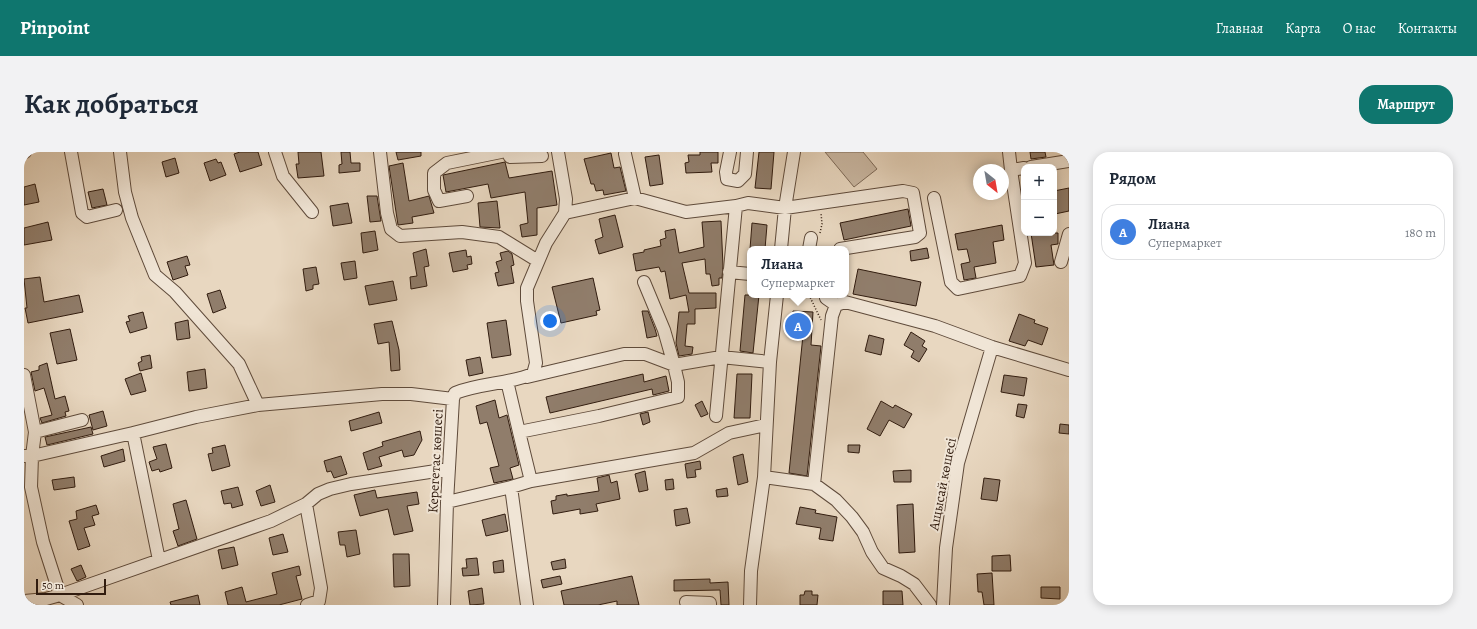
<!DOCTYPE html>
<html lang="ru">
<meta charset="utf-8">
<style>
body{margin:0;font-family:Alegreya,serif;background:#f2f2f3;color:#1f2937}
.controls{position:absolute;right:12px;top:12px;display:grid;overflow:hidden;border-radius:8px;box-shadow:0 2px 10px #0003}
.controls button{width:36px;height:36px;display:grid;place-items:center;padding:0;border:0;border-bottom:1px solid #e0e1e3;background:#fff;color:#1f2937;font:20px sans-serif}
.compass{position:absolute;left:949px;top:12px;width:36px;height:36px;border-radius:50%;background:#fff;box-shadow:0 2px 10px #0003;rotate:149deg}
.scale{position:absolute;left:12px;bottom:10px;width:70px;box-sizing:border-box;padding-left:4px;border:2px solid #311c0f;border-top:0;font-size:11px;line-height:14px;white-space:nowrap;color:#311c0f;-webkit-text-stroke:3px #f0e5d6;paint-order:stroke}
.you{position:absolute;left:526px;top:169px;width:14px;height:14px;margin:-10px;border:3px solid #fff;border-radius:50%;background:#1a73e8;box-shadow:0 0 0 6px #1a73e833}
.badge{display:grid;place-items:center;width:26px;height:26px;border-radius:50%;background:#0f766e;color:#fff;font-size:13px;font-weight:700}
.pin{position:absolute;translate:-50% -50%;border:2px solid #fff;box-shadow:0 1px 4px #0006}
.popup{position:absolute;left:723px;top:94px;width:102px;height:52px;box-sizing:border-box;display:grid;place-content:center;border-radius:8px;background:#fff;filter:drop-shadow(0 1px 3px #0005);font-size:13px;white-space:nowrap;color:#747a83}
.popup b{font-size:15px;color:#1f2937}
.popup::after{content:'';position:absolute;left:50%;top:100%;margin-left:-8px;border:8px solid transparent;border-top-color:#fff}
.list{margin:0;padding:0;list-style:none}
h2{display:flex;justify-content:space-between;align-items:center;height:52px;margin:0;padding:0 16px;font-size:17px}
h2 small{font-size:13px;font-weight:400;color:#747a83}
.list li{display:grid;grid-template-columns:26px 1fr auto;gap:12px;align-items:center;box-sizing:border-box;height:56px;margin:0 8px 8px;padding:0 8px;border:1px solid #e0e1e3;border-radius:16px}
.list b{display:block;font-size:15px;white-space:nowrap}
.list p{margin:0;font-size:13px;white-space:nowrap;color:#747a83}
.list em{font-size:13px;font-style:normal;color:#747a83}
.map{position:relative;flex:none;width:1045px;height:453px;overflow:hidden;border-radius:16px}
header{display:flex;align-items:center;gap:24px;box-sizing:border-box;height:56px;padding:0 20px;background:#0f766e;color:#fff}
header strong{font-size:19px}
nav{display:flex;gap:22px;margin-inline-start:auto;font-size:14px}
.intro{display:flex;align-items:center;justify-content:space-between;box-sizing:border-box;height:96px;padding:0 24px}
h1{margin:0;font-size:28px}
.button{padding:10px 18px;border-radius:16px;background:#0f766e;color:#fff;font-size:14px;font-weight:700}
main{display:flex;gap:24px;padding:0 24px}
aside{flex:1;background:#fff;border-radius:16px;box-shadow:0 2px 10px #0003}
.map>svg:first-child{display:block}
.green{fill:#c9b7a2;stroke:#7d6a58}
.building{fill:#907d6b;stroke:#311c0f}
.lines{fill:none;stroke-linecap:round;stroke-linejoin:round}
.minor-casing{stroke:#5f4b3b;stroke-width:14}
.path{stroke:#311c0f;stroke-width:1.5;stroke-dasharray:1 2;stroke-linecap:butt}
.minor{stroke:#f0e5d6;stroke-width:12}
.labels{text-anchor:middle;stroke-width:4;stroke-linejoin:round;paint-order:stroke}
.street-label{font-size:14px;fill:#311c0f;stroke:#f0e5d6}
</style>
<header>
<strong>Pinpoint</strong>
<nav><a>Главная</a><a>Карта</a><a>О нас</a><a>Контакты</a></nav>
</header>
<div class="intro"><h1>Как добраться</h1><a class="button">Маршрут</a></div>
<main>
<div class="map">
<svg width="1045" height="453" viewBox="0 0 1045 453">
<rect width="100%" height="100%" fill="#e8d7c0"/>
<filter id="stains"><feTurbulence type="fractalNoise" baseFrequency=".005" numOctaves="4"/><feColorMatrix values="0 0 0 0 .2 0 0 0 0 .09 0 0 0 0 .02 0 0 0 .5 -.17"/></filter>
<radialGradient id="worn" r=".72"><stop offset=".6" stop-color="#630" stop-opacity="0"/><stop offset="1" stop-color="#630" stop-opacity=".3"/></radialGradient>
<!-- green -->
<path class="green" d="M801 0H839L853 17 830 35Z"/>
<!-- building -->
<path class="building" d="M216 0H234L238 13 216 20 210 2Z
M274 0H297L300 24 274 26 272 12H275Z
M317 0H326L327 11H336V19L315 21V13L318 12Z
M372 0H397V4L374 8Z
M676 0H694V11H687L688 20 662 21 661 11 665 10 664 3H676Z
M735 0H750L747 37 731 36Z
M1006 0H1021L1022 5 1007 7Z
M587 1 590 16 596 15 602 39 580 43 579 38 572 39 570 32H567L560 7Z
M635 3 639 32 626 34 621 5Z
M151 6 155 21 142 25 138 10Z
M192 7 194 11 197 10 202 23 186 29 180 11Z
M481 10 485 26 528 19 533 53 513 56V83L498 85 496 73 504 71 501 40 467 46 464 32 422 40 419 23Z
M379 11 385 49 405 44 410 61 388 65 389 71 374 73 365 14Z
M11 32 15 50 0 53V35Z
M1045 36V59L1031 62 1030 39Z
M79 37 83 53 68 56 64 40Z
M343 44H353L357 69 346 70Z
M473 49 476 76 456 75 454 51Z
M324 51 328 71 309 74 306 54Z
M884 57 887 74 820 88 816 71Z
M591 63 599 95 575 102 571 88 579 85 575 67Z
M697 69 699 114 698 126H695V133L688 134 686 122H682L681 107 658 111 665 141H692V156L671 157V172H663L661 194 669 195 668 202 655 204 652 191 655 160H665L662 143 646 147 641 119 637 120 635 115 612 119 609 102 620 100V98L637 94 636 88 642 86 641 79 651 77 655 101 680 95 678 70Z
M24 70 28 88 0 93V76Z
M728 71 743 73 741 97H726Z
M978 73 980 88 969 90 972 111 950 115 952 126 940 128 937 112 946 110 943 97 934 98 931 82Z
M351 79 354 98 339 101 337 81Z
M1007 81H1034V92L1027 93 1030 113 1012 115Z
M903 96 905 106 887 109 886 99Z
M402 97 405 114 400 115 403 134 387 137 386 125 393 124 389 101Z
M442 98 443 105 447 104 448 112 443 113 444 117 429 120 425 101Z
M484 99 488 102 490 113 487 114 490 131 474 134 471 121 475 120 472 110 478 108 476 101Z
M163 104 166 113 161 114 164 123 149 128 143 110Z
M331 109 333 126 320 128 317 111Z
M292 115 295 132 289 133V137L282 139 279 117Z
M834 117 897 130 892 154 829 142Z
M16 125 20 150 55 143 59 160 4 171 1 156H3L0 127Z
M569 126 576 158 572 159 573 163 537 171 528 135Z
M369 129 373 148 345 153 341 134Z
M196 138 202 156 189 161 183 142Z
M721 143H735L729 201 716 199Z
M618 159H624L631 177 633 184 623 186Z
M769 159 789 160 787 193 797 194 783 324 765 321 779 183 768 182Z
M119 160 123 176 106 181 102 170 106 169 104 164Z
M995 162 1011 168 1010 171 1024 176 1018 193 1004 188 1001 194 985 189Z
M164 168 166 186 153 188 151 171Z
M482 168 487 203 468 206 463 171Z
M368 169 375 198 376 218 367 219 365 190 354 192 350 172Z
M46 177 53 208 33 212 26 181Z
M887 180 901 189 898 194 903 197 895 210 887 205 890 199 880 193Z
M845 183 860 187 857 203 841 199Z
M126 203 128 216 116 219 114 211 118 209 117 205Z
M456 205 459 221 445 224 442 208Z
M23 211 31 247 41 244 45 259 41 260 42 264 18 271 16 266 28 263 20 236 11 239 7 220 15 218V214Z
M181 217 183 236 165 239 163 220Z
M117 221 122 239 107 243 101 227Z
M619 222 620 230 642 224 645 239 629 243 628 237 526 261 522 245Z
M713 222H728L726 266H710Z
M980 223 1003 226 1000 244 977 240Z
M471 248 475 266 483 263 495 313 486 316 489 327 470 331 466 316 475 314 463 270 456 272 452 254Z
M678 249 684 262 677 265 671 253Z
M857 249 869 256 871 253 888 262 880 276 865 268 856 284 843 277Z
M994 252 1003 253 1000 266 992 264Z
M79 259 83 274 69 278 65 263Z
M355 260 358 271 327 279 325 269Z
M624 260 626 270 619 273 616 262Z
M1036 272 1045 273V282L1035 281Z
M67 275 69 282 23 293 21 285Z
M396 279 398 288 390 303 380 305 378 298 355 305 358 314 344 318 339 301 359 294 358 290Z
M142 292 148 316 136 320 135 317 128 319 125 310 133 307 129 295Z
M201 293 206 314 188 319 184 302 189 301 188 296Z
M824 293H836L835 301 824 300Z
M99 297 101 309 80 315 77 304Z
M719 302 724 330 714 333 709 305Z
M317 304 323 322 310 326 307 319 303 320 300 309Z
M676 309 677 317 671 318 672 325 663 326 661 312Z
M887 318V330H870L869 319Z
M621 319 624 338 615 340 611 322Z
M585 323 587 331 593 329 596 347 572 352 574 359 556 362V357L529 362 527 349 532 348V344L543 342V344L575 339 573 326Z
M50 325 51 335 30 338 28 328Z
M960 326 976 328 973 349 957 347Z
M649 327 650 337 642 338 641 328Z
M246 333 251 350 237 354 232 339Z
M214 335 219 353 208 356 207 351 200 352 197 339Z
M703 336 704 344 693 345 692 338Z
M351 338 353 346 393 340 395 352 383 354 389 379 370 383 364 357 336 364 330 343Z
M162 348 173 387 154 394 149 379 155 377 149 352Z
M889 352 891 400 875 401 873 353Z
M72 353 75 362 68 364 71 373 60 376 66 394 54 398 45 369 53 367 52 359Z
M776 355 792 358 791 361 813 365 809 389 795 387 797 376 772 372Z
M663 356 666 371 652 374 650 358Z
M481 362 484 379 462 384 458 368Z
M332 378 336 402 323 405 321 393H316L314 380Z
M259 382 264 400 249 403 245 386Z
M210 395 214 413 198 417 194 398Z
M369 402H385L386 434 370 435Z
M986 403 987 419H968V404Z
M453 406 455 423 439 424 438 416H443L442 407Z
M541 407 542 416 529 418 527 410Z
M479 408 480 420 470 421 469 410Z
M57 413 62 425 53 429 47 417Z
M275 414 277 423 272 424 278 447 255 453H204L201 440 218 435 222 450 253 442 248 421Z
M968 421 970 453H960L958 440H954L953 422Z
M536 424 538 432 519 436 517 428Z
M608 424 615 453H593V449L574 453H540L537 439Z
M686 427V431L704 430 705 453H697L696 438 650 439V428Z
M1017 435H1036V447L1017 446Z
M458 436 460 452 446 453 444 439Z
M781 439H788V443H794L793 453H776V443H780Z
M859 439H878L879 453H859Z
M174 443 176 453H147L146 450Z"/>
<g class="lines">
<defs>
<path id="minor" d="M0 0H1
M47 0 58 61 63 65 92 58
M96 0 101 40 108 66 131 123 151 140 215 212 234 253
M251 0 259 24 288 60
M356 0 363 61 367 77 376 84 438 80 475 85 514 109
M483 0 486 5 518 4
M706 0 702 20 703 27 714 29 721 22 723 0
M985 0 987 18 1000 16
M601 2 611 46
M1007 15 1045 9
M443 44 415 49 410 38V21L423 11 477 0
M910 46 927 130 934 137 996 124 1001 111 987 18
M541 61 611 46 662 60 712 54
M757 97 761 56 770 0
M785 97 787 86
M1037 110 1045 82
M705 120 726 122
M620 130 640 178 650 213 697 205 746 210
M753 143 746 210 740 325 790 332 812 348 828 365 839 380 848 400 859 416 877 424 890 432 906 453
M802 146 812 153 821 150 911 174 968 195 1045 218
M0 223 11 280 8 304 7 335 19 390 36 443 53 453
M503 225 600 202H621L650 213 654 230V245L575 264 495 280 507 329
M483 229 495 280
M692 264 712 54 724 51 761 56 879 39 889 41 896 81 891 85 816 97
M11 280 58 268
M1 304H8L109 281
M790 332 808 164 812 153
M423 350 487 335
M282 352 297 436 295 449 283 453
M135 408 109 281 172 265 234 253 358 242H387L429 247
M0 449 22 447 36 443 247 369 282 352 294 342 306 337 327 332 425 317
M662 450 686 451V453
M420 453 423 350 429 247 431 241C456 231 484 232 509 222L512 211 503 149V136L522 91 541 61 542 47 534 0
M503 453 487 335 507 329 670 301 705 281 742 273
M726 453 727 419 740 325
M919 453 922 396 934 311 968 195"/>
</defs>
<!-- minor casing -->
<use href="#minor" class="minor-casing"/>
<!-- path -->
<path class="path" d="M796 81 798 72 797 61
M785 143 797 168"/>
<!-- minor -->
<use href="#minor" class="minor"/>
</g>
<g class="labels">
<!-- street labels -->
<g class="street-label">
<text transform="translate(411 309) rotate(-87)" y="5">Керегетас көшесі</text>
<text transform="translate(918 332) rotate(-79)" y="5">Ащысай көшесі</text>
</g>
</g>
<rect width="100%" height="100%" filter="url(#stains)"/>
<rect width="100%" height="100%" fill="url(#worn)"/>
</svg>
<div class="controls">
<button>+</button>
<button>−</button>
</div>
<svg class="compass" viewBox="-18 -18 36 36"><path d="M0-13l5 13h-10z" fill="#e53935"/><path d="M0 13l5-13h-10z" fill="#747a83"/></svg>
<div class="scale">50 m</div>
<div class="you"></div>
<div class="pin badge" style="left:774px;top:174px;background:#3f7fe0">A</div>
<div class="popup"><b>Лиана</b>Супермаркет</div>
</div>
<aside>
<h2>Рядом<small></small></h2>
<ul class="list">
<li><span class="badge" style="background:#3f7fe0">A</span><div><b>Лиана</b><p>Супермаркет</p></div><em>180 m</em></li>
</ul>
</aside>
</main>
